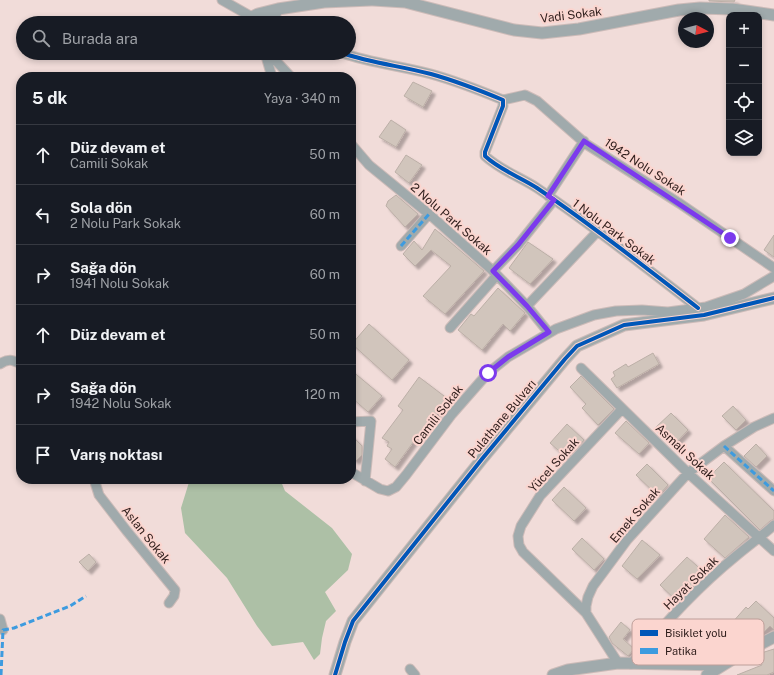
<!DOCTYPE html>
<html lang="tr">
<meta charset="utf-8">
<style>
body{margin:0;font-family:"Public Sans",sans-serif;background:#242831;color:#f1f3f6}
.controls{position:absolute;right:12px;top:12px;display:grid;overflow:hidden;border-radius:8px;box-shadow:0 2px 6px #0003}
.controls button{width:36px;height:36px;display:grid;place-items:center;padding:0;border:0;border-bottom:1px solid #363941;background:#171b24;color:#f1f3f6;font:20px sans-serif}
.compass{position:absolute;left:678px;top:12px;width:36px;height:36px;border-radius:50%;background:#171b24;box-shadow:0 2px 6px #0003;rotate:97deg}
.stop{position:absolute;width:12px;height:12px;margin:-9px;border:3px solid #7c3aed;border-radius:50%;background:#fff}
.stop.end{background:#7c3aed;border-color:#fff;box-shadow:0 1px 4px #0008}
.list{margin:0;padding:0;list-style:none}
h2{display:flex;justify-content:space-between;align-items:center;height:52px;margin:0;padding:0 16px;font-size:17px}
h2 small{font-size:13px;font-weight:400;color:#9ea1a6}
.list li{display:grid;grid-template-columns:26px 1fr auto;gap:12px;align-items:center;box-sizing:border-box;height:60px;padding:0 16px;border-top:1px solid #363941}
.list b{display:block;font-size:15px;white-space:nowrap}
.list p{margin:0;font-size:13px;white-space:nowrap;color:#9ea1a6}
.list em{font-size:13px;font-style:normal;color:#9ea1a6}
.icon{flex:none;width:22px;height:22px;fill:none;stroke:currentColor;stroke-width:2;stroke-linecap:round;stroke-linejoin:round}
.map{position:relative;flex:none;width:774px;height:675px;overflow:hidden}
.search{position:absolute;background:#171b24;box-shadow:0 2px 6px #0003;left:16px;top:16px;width:340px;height:44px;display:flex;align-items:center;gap:10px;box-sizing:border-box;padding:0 14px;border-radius:22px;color:#9ea1a6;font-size:15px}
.panel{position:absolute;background:#171b24;box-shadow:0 2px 6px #0003;left:16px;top:72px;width:340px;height:412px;border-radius:16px}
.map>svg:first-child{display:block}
.forest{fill:#adc0a6}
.building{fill:#d1c5bc;stroke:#bcafa7;filter:url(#shadow)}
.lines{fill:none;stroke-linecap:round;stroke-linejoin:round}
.minor-casing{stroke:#ccbbb8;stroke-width:11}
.tertiary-casing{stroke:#ccbbb8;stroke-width:13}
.minor{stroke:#a0aaac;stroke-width:9}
.tertiary{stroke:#a0aaac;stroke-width:11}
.quiet{stroke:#3d9bdf;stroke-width:3;stroke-dasharray:6 3;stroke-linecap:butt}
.cycleway-casing{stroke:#fbd5cf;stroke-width:6}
.cycleway{stroke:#0057b8;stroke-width:4}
.route{stroke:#7c3aed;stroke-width:5}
.labels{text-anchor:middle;stroke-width:4;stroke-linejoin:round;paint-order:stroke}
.street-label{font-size:12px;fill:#2d1c1a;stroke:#fbd5cf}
.key{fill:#fbd5cf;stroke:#bd9e99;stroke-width:1}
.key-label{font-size:11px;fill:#2d1c1a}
</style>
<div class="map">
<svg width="774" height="675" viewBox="0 0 774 675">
<defs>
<filter id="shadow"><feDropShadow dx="3.5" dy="3.5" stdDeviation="1" flood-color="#0004"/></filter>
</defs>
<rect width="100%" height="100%" fill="#f1dcd9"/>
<!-- forest -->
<path class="forest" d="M190 479H280L285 491 332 528 352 554 348 570 325 592 336 611 326 621 322 638 320 654 314 660 303 642 272 646 257 626 227 578 185 533 181 508Z"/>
<!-- building -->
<path class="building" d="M709 0H735L734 2 709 1Z
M413 82 432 91 423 107 404 96Z
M391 120 406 130 396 147 379 137Z
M406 155 422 165 409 183 395 172Z
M396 195 418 214 405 227 386 206 388 201Z
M435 229 484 271 445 314 423 296 451 266 431 250 415 266 403 254 414 241 422 250Z
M774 235V257L764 250Z
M528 242 553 259 530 284 509 268Z
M498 288 525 313 510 331 503 324 482 350 458 330 471 314 474 316Z
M369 324 409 360 392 380 352 344Z
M653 353 659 364 617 388 611 379 615 376 613 372 626 364 628 367Z
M351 370 382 396 368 412 351 397Z
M581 376 614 409 598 425 582 408 586 404 570 387Z
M419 377 448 399 427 427 425 426 395 467 385 459 392 449 387 446 389 442 382 438 403 410 398 406Z
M733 406 746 420 736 430 722 416Z
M671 413 688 430 673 446 655 428Z
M626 421 649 443 639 454 615 433Z
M567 424 584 440 567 458 550 443Z
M351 435 362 446V455L356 461 351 457Z
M756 444 767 456 756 467 744 456Z
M724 462 774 511V519L770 521 760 530 708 478Z
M647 464 668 485 658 496 636 475Z
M564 487 586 508 574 521 552 500Z
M725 515 749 537 725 558 704 539Z
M582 538 604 559 594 570 572 549Z
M642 540 660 555 637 579 622 566Z
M89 554 96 562 88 571 79 562Z
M687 557 706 574 678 602 660 585Z
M756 601 774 618V630L770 626 763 633 761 632 751 641 734 648 729 639 741 634 731 624 746 607 748 609Z
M621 622 630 630 623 639 634 649 628 656 612 643 609 637Z
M774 649V672L767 675H737L762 665 758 654Z"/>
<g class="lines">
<defs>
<path id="minor" d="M222 0 252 17 256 23
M265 53 272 77
M342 53C371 63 401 66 431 74 456 81 479 90 503 100V106L485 152V156C500 170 520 177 537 188 592 225 645 267 698 308
M265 54 277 62 291 77
M503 100 525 95 537 101 586 144 679 203 774 268
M351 144 369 165 429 214 493 271 527 306 549 333
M548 196 584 141
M401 246 429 214
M493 271 518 245 554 200
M527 306 597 232
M450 328 497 275
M0 364C8 358 13 360 21 364
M581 368 688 473 774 551
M351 422 371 421 365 481
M724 446 774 491
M351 472 380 489 388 491 396 487 406 475 452 414 488 373 508 357 556 329 594 315 616 311 642 310 668 312 706 307 744 294 774 276
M94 479 99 495 126 530 175 590 174 596 169 603
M586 613 523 552 519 545 518 536 521 526 540 496 622 409
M0 619 3 630
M618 663 586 613V606L588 597 593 586 627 540 688 473 724 446 754 427 774 418
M631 664C661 627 699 586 736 556 749 545 762 536 774 525
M410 669 415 675"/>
<path id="tertiary" d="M373 0 405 2 514 30 542 33 579 29 679 10 700 8 732 9 774 15
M252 17 258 14 278 9 324 2 371 0
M269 23 278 9
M335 675 345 642 353 621 482 459 565 359 577 346 624 325 704 315 774 298
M553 675 568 670 618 663 723 665
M707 675 736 657 774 637"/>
</defs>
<!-- minor casing -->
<use href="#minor" class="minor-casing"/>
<!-- tertiary casing -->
<use href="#tertiary" class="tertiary-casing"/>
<!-- minor -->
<use href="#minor" class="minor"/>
<!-- tertiary -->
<use href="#tertiary" class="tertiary"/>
<!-- quiet -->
<path class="quiet" d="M401 246 429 214
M724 446 774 491
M1 675 3 630 14 628 70 606 86 596"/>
<defs>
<path id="cycleway" d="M342 53C371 63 401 66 431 74 456 81 479 90 503 100V106L485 152V156C500 170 520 177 537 188 592 225 645 267 698 308
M335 675 345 642 353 621 482 459 565 359 577 346 624 325 704 315 774 298"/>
</defs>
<!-- cycleway casing -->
<use href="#cycleway" class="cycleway-casing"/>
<!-- cycleway -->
<use href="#cycleway" class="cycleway"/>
</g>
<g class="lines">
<!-- route -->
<path class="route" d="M488 373 508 357 549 332 527 306 493 271 518 245 554 200 548 196 584 141 730 238"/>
</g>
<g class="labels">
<!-- street labels -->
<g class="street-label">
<text transform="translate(571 15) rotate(-7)" y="4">Vadi Sokak</text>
<text transform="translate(645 167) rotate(33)" y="4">1942 Nolu Sokak</text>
<text transform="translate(451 219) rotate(41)" y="4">2 Nolu Park Sokak</text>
<text transform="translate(614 232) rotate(37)" y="4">1 Nolu Park Sokak</text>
<text transform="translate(438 415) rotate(-52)" y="4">Camili Sokak</text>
<text transform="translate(502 419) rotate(-50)" y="4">Pulathane Bulvarı</text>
<text transform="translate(685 452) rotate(43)" y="4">Asmalı Sokak</text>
<text transform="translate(554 465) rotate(-48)" y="4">Yücel Sokak</text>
<text transform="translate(635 515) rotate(-49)" y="4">Emek Sokak</text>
<text transform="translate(146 535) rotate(51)" y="4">Aslan Sokak</text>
<text transform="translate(691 583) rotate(-44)" y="4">Hayat Sokak</text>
</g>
</g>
<!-- legend -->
<rect x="632" y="619" width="132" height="46" rx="6" class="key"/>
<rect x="640" y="630" width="18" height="6" fill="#0057b8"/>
<rect x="640" y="648" width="18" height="6" fill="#3d9bdf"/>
<g class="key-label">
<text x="665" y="637">Bisiklet yolu</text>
<text x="665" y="655">Patika</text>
</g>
</svg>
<div class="controls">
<button>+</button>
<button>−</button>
<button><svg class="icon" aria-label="locate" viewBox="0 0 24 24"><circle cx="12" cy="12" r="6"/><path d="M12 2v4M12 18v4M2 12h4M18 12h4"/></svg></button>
<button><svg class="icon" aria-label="layers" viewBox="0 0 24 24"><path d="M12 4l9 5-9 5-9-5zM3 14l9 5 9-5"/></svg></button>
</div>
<svg class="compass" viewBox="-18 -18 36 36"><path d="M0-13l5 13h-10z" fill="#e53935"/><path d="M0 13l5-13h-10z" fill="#9ea1a6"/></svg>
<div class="stop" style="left:488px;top:373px"></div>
<div class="stop end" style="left:730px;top:238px"></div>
<div class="search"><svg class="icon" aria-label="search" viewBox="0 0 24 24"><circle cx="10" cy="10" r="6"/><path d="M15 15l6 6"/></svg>Burada ara</div>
<section class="panel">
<h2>5 dk<small>Yaya · 340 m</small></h2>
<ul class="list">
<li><svg class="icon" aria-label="ahead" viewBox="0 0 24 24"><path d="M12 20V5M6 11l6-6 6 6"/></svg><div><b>Düz devam et</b><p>Camili Sokak</p></div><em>50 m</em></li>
<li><svg class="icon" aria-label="left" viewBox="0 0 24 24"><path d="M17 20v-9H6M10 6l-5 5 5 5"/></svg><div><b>Sola dön</b><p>2 Nolu Park Sokak</p></div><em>60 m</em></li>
<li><svg class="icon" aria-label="right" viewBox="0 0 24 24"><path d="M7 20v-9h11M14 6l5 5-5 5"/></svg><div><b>Sağa dön</b><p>1941 Nolu Sokak</p></div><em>60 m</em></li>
<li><svg class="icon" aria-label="ahead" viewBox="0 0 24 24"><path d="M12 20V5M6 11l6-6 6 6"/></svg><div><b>Düz devam et</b></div><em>50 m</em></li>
<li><svg class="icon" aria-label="right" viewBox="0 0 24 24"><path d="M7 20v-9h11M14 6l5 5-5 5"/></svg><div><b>Sağa dön</b><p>1942 Nolu Sokak</p></div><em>120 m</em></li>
<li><svg class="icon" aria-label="arrive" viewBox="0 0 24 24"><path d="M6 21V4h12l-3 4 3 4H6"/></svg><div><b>Varış noktası</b></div></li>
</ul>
</section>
</div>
